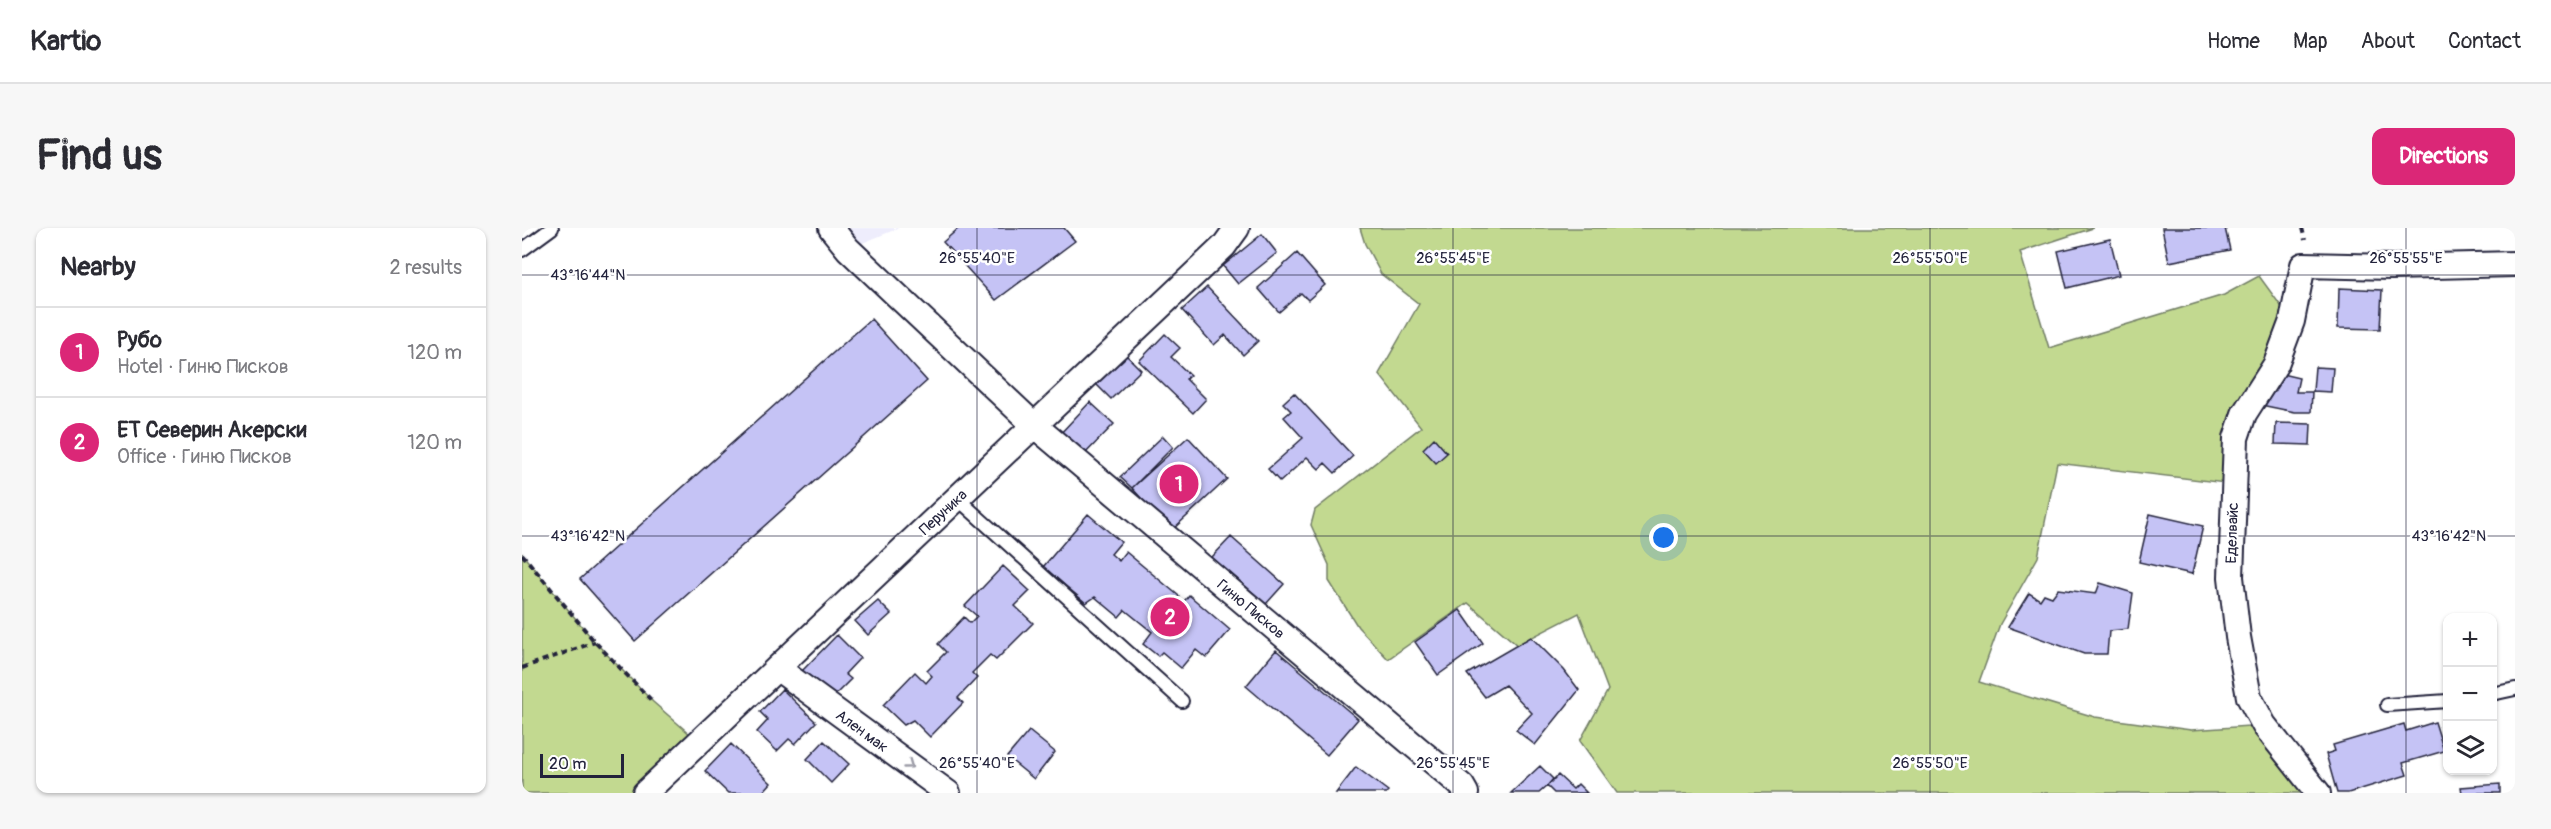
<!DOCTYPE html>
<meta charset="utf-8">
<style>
body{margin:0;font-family:Pangolin,sans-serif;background:#f7f7f7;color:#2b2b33}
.controls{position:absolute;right:18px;bottom:18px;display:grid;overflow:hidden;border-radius:12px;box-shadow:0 2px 4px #0004}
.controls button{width:54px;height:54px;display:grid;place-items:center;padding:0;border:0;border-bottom:2px solid #e1e1e2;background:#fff;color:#2b2b33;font:30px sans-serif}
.scale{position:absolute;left:18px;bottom:15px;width:84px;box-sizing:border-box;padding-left:6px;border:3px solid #22223b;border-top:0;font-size:16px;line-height:21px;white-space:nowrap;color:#22223b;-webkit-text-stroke:4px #fff;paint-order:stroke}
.you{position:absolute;left:1142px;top:310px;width:21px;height:21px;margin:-15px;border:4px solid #fff;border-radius:50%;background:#1a73e8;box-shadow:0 0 0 9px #1a73e833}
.badge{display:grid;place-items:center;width:39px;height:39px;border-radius:50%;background:#db2777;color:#fff;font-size:20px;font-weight:700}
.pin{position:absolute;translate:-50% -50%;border:3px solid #fff;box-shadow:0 2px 6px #0006}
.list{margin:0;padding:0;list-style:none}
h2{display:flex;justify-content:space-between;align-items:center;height:78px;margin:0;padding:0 24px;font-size:26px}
h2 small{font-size:20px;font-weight:400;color:#7c7c81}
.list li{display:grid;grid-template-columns:39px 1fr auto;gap:18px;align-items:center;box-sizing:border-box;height:90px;padding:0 24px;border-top:2px solid #e1e1e2}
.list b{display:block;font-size:22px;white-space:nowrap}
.list p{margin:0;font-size:20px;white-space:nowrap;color:#7c7c81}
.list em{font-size:20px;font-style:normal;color:#7c7c81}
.icon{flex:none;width:33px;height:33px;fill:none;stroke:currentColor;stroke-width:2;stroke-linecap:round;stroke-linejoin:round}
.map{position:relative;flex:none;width:1993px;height:565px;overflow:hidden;border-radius:12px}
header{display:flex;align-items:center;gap:36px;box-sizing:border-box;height:84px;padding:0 30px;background:#fff;border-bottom:2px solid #e1e1e2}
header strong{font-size:28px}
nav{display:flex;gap:33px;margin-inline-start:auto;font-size:21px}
.intro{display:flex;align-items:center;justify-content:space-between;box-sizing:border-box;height:144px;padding:0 36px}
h1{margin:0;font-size:42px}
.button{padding:15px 27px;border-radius:12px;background:#db2777;color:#fff;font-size:21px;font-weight:700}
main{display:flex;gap:36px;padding:0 36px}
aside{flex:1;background:#fff;border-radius:12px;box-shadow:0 2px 4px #0004}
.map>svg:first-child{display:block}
.built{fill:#eeedfc}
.green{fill:#c2d990;stroke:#727e66;stroke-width:1.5}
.building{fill:#c5c3f5;stroke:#22223b;stroke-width:1.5}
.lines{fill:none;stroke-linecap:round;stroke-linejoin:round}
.service-casing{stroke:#22223b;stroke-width:16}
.minor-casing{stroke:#22223b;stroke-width:28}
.path{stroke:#22223b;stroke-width:4;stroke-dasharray:6 4.5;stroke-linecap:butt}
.service{stroke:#fff;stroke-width:12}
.minor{stroke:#fff;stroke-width:24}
.oneway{stroke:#9c9ca7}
.ticks{fill:none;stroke:#22223b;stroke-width:1.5;stroke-opacity:0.45}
.labels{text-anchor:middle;stroke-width:5;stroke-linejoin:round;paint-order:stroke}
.street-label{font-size:15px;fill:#22223b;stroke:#fff}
.ticks-label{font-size:15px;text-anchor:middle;fill:#22223b;stroke:#fff;stroke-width:5;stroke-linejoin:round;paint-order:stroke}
</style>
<header>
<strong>Kartio</strong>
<nav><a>Home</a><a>Map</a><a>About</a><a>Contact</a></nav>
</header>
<div class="intro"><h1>Find us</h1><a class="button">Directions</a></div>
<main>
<aside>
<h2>Nearby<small>2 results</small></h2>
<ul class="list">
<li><span class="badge">1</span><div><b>Рубо</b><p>Hotel · Гиню Писков</p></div><em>120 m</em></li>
<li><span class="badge">2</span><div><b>ЕТ Северин Акерски</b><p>Office · Гиню Писков</p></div><em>120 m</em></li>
</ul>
</aside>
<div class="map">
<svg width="1993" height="565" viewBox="0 0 1993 565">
<rect width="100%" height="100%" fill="#fff"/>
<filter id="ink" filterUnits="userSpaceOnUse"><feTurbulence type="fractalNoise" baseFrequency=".0167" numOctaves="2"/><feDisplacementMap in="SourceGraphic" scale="12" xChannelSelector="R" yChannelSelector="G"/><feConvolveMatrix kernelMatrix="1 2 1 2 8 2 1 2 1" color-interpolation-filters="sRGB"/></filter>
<g filter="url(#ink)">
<!-- built -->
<path class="built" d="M309 0H377L326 21Z"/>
<!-- green -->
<path class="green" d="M838 0H1571L1498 24 1527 120 1702 67 1737 48 1770 93 1722 186 1712 256 1535 235 1516 329 1478 396 1457 454 1573 489 1669 502 1742 497 1796 565H1095L1058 513 1086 462 1057 385 995 417 946 375 866 431 836 399 807 353V337L789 297 793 282 899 199 857 146 897 76 859 46 843 16Z
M0 326 73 414 131 474 177 514 123 565H0Z"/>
<!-- building -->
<path class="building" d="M437 0H542L553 13 474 72 421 14Z
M1640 0H1703L1708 22 1647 34Z
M740 6 755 25 716 56 701 38Z
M1588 11 1597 47 1545 60 1536 23Z
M775 25 803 57 786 72 779 65 757 84 736 60Z
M685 59 736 113 721 127 703 107 692 117 660 82Z
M1817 60 1860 62 1858 101 1816 100Z
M349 91 405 153 113 413 58 351Z
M643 106 658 120 649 129 668 147 664 151 684 171 671 185 617 133Z
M603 126 619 142 589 171 573 155Z
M1793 139 1811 140 1809 164 1791 163Z
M1760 146 1777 150 1774 164H1790L1789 184H1773L1739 177Z
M772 165 831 228 813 245 803 235 797 241 785 229 758 254 746 241 781 210 762 189 769 183 761 175Z
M568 174 592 196 559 230 536 208Z
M1754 195 1789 196 1788 217 1753 216Z
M641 208 651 219 610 260 598 249Z
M666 209 705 251 649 303 610 260Z
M912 210 925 225 914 235 901 221Z
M566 286 599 314 589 326 597 333 604 324 657 368 650 376 656 381 667 367 708 402 684 430 674 422 659 440 640 424 636 428 621 416 630 404 603 382 597 389 573 369 564 375 521 339Z
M1628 286 1681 298 1670 346 1617 334Z
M709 309 762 356 744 376 690 329Z
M481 338 508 363 493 378 511 395 474 432 468 427 450 445 455 450 436 470 441 475 408 509 391 492 382 497 361 477 393 444 404 455 410 448 405 443 424 424 416 416 442 389 448 395 455 388 443 378Z
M1578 355 1611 365 1606 401 1587 403 1585 426H1562L1486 399 1507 365 1518 372 1522 366 1530 369 1536 361 1574 366Z
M356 373 369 386 346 407 333 393Z
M938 382 961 415 916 447 893 414Z
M315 407 338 430 323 446 329 451 309 471 280 443Z
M1009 409 1042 442 1057 462 1013 517 994 502 1010 485 983 457 963 469 945 446Z
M754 422 836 491 805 527 724 458Z
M260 461 294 494 273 516 267 511 255 523 235 504 246 492 238 484Z
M1913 494 1922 523 1881 535 1885 547 1826 565H1815L1804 526 1813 523 1811 517 1882 496 1884 503Z
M507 503 533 524 512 551 485 529Z
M302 513 327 536 309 555 285 531Z
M209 516 249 555 240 565H206L183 543Z
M1018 538 1031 551 1025 558 1017 565H989Z
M834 539 866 563 864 565H814Z
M1036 547 1051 561 1056 556 1065 565H1032L1025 558Z
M1978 556V565H1940L1939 559Z"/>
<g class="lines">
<defs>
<path id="service" d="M0 22 30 0
M436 271 660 473
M1970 466 1993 461
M1865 477 1926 473"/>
<path id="minor" d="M309 0 326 21 513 198 940 558 944 565
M255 440 426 565
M123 565 702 18 715 0
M1796 565 1742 497 1727 469 1716 409 1709 349 1714 210 1722 186 1754 136 1770 93 1781 37 1870 39 1993 36"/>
</defs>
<!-- service casing -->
<use href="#service" class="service-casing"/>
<!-- minor casing -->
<use href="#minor" class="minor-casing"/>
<!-- path -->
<path class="path" d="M1780 0 1783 12
M0 326 73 414 131 474
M0 440 73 414"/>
<!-- service -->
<use href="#service" class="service"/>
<!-- minor -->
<use href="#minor" class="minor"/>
</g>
<!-- one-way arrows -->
<defs><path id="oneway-chevron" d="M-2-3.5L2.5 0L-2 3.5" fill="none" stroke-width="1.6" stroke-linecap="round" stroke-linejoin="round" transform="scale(1.5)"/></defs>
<use class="oneway" href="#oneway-chevron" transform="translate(387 537) rotate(36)"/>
</g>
<!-- ticks -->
<path class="ticks" d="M455 0V565M931 0V565M1408 0V565M1884 0V565M0 47H1993M0 308H1993"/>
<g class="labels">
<!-- street labels -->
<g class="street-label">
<text transform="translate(421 284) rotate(-43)" y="5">Перуника</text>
<text transform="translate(1710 305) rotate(-88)" y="5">Еделвайс</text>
<text transform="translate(729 381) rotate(40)" y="5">Гиню Писков</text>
<text transform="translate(340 503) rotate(36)" y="5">Ален мак</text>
</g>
</g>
<g class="ticks-label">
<text x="455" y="35">26°55'40"E</text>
<text x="931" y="35">26°55'45"E</text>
<text x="1408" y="35">26°55'50"E</text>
<text x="1884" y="35">26°55'55"E</text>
<text x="66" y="52">43°16'44"N</text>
<text x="66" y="313">43°16'42"N</text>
<text x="1927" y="313">43°16'42"N</text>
<text x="455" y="540">26°55'40"E</text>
<text x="931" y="540">26°55'45"E</text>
<text x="1408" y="540">26°55'50"E</text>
</g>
</svg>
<div class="controls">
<button>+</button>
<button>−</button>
<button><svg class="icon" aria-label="layers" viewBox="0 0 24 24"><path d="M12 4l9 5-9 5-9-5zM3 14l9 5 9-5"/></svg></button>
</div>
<div class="scale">20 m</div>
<div class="you"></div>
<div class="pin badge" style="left:657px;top:256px">1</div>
<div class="pin badge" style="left:648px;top:389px">2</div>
</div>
</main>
